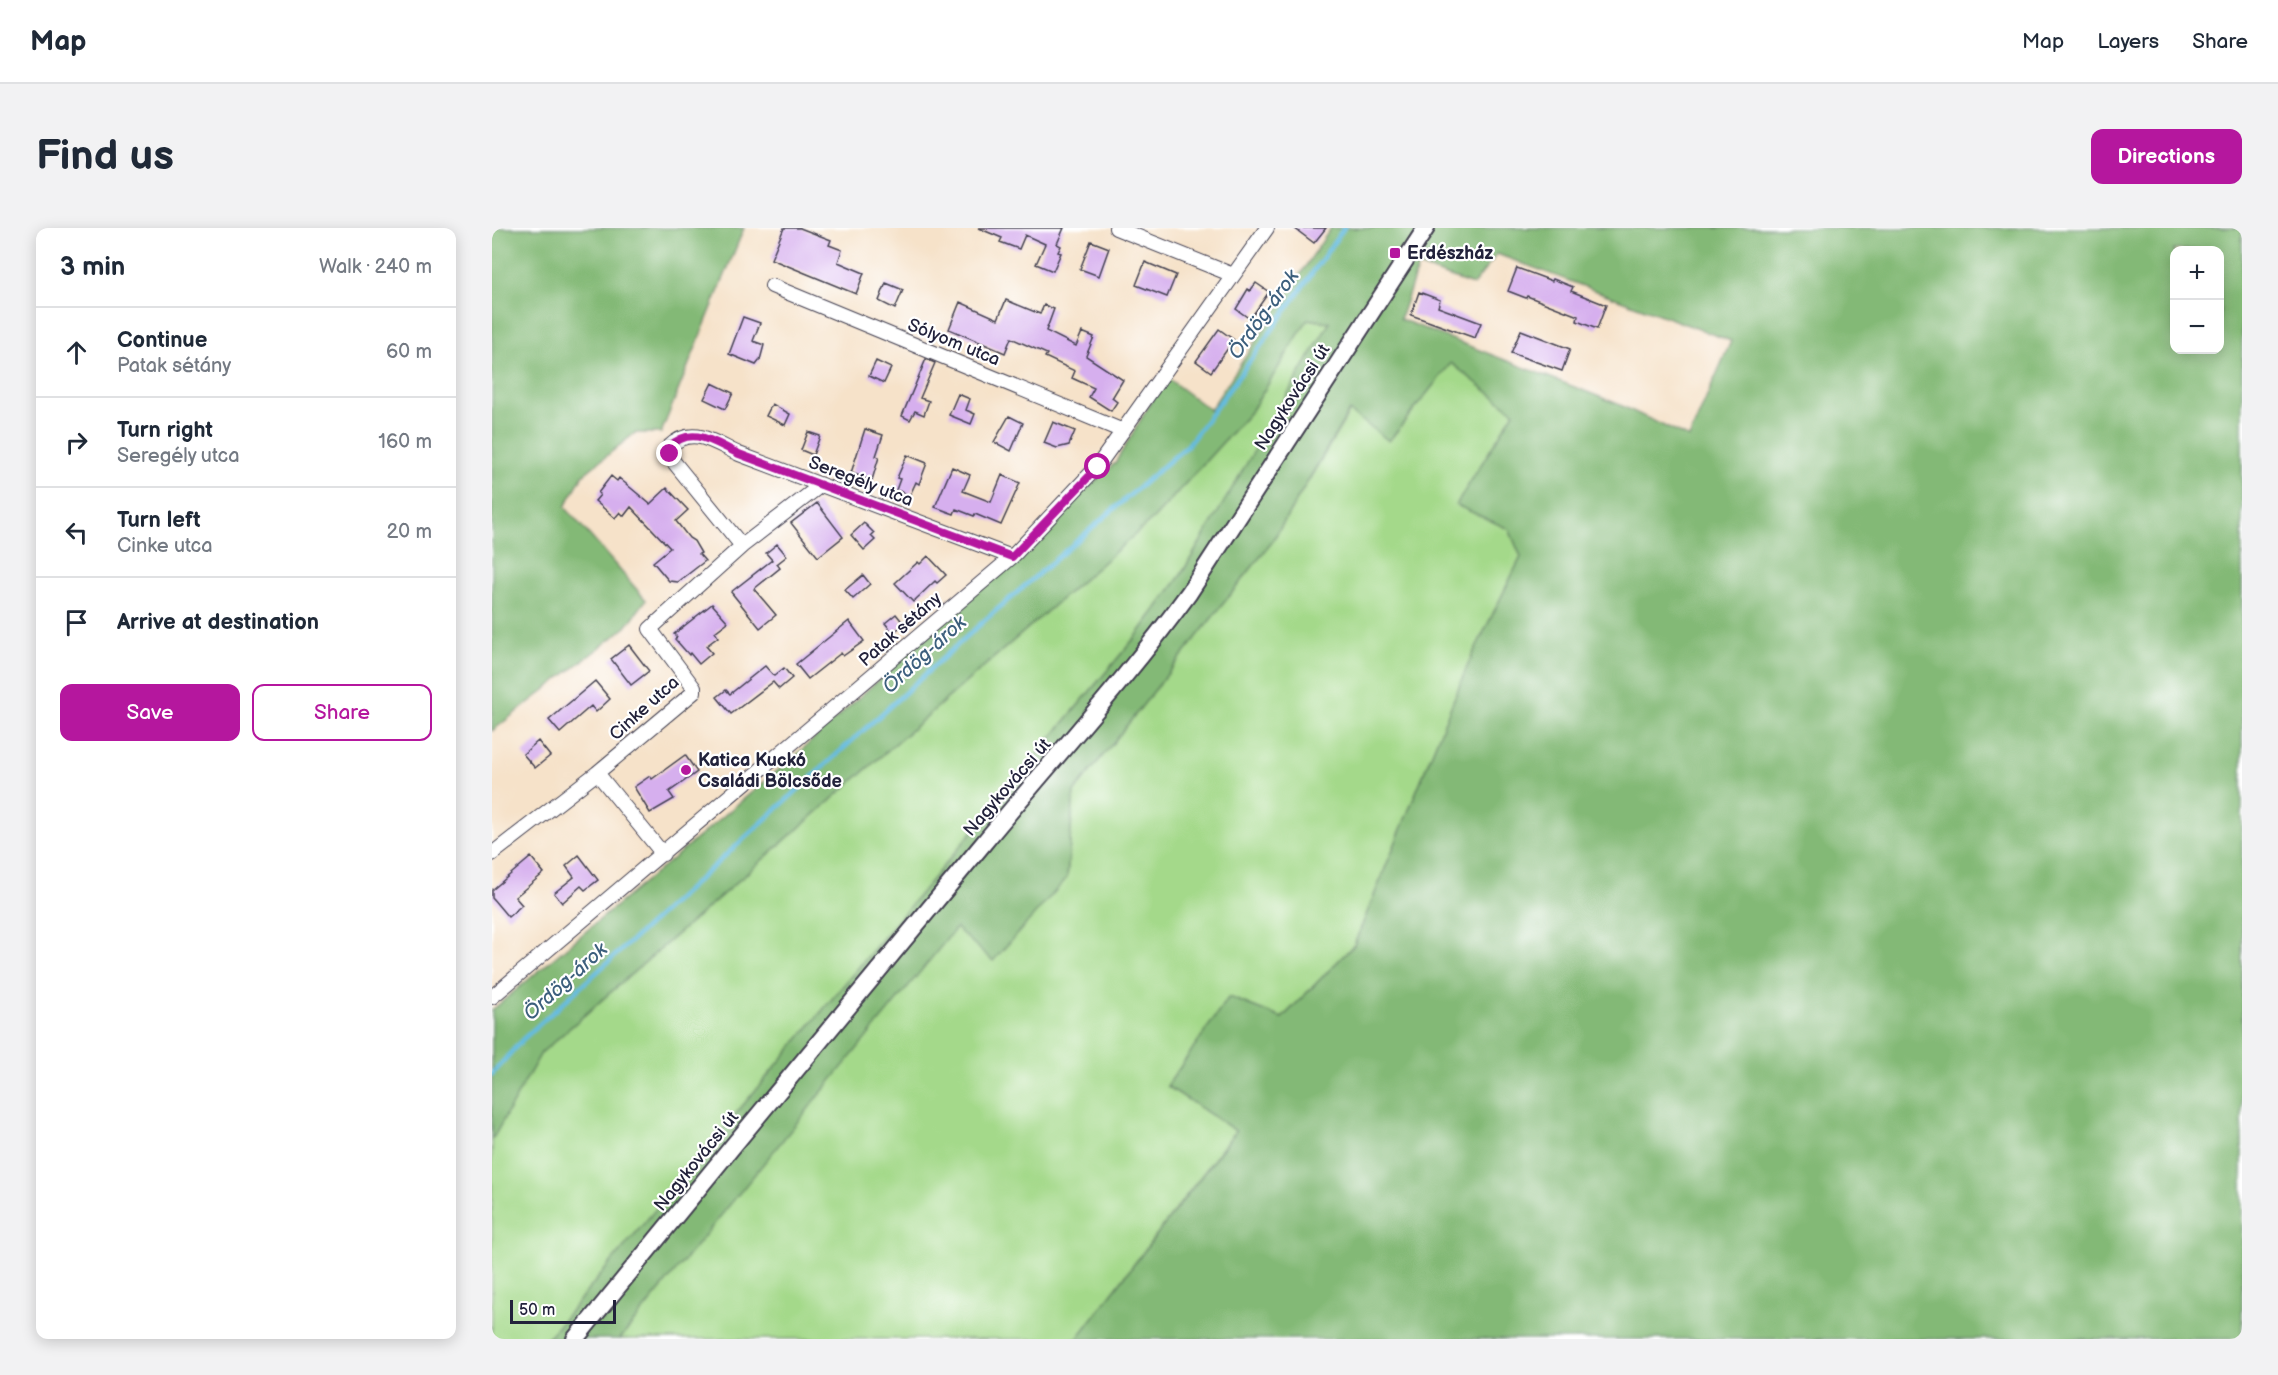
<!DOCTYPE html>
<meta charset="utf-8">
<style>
body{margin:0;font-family:"Balsamiq Sans",sans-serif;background:#f2f2f3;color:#1f2937}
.controls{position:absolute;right:18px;top:18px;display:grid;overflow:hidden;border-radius:12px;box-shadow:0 3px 15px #0003}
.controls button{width:54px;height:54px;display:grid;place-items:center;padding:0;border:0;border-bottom:2px solid #e0e1e3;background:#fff;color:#1f2937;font:30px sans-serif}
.scale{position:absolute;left:18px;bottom:15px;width:106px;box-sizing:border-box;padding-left:6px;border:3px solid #22223b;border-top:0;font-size:16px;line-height:21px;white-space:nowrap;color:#22223b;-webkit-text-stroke:4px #fff;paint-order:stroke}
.stop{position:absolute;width:18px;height:18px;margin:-14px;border:4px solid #b5179e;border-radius:50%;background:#fff}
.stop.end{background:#b5179e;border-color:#fff;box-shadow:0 2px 6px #0008}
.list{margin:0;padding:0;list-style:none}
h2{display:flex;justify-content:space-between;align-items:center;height:78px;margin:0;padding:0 24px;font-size:26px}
h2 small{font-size:20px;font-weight:400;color:#747a83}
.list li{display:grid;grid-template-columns:39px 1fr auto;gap:18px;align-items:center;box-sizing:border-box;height:90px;padding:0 24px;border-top:2px solid #e0e1e3}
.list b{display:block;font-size:22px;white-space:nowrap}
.list p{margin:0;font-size:20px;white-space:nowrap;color:#747a83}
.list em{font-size:20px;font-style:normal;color:#747a83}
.actions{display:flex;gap:12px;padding:18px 24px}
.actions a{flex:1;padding:14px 0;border:2px solid #b5179e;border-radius:12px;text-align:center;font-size:21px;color:#b5179e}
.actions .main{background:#b5179e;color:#fff}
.icon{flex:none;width:33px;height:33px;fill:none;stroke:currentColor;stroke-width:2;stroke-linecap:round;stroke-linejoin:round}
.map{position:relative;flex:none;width:1750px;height:1111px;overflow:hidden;border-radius:12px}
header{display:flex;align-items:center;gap:36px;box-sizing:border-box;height:84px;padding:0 30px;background:#fff;border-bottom:2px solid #e0e1e3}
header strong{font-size:28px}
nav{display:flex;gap:33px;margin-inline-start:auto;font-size:21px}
.intro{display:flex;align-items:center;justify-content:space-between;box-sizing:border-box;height:144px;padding:0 36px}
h1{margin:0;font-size:42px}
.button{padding:15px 27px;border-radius:12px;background:#b5179e;color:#fff;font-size:21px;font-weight:700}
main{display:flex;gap:36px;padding:0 36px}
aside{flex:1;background:#fff;border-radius:12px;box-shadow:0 3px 15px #0003}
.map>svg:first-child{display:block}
.green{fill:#a4d98a;stroke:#637e62;stroke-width:1.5}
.forest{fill:#83b976;stroke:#526e58;stroke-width:1.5;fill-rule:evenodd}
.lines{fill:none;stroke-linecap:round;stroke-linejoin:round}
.stream{stroke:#64bbe1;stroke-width:4.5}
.building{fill:#d6afee}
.minor-casing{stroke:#423f50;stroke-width:16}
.tertiary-casing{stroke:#423f50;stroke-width:20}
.minor{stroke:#fff;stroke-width:14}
.tertiary{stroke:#fff;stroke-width:16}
.route{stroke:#b5179e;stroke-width:8}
.poi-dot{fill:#b5179e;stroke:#fff;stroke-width:2}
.labels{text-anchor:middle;stroke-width:4.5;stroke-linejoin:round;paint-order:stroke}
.poi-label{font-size:18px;font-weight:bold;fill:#22223b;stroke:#fff;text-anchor:start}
.street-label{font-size:18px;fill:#22223b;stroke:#fff}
.water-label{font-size:20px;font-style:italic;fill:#3c5f7d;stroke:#fff}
</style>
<header>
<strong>Map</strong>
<nav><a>Map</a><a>Layers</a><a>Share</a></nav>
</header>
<div class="intro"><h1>Find us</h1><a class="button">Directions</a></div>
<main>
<aside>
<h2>3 min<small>Walk · 240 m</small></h2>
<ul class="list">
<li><svg class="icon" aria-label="ahead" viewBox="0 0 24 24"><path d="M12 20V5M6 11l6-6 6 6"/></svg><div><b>Continue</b><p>Patak sétány</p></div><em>60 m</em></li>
<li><svg class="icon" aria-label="right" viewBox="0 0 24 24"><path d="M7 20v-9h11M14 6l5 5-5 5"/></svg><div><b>Turn right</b><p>Seregély utca</p></div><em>160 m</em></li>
<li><svg class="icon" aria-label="left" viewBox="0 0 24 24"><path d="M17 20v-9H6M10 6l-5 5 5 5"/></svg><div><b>Turn left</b><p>Cinke utca</p></div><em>20 m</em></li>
<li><svg class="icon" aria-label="arrive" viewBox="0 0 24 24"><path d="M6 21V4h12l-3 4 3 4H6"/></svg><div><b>Arrive at destination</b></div></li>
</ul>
<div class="actions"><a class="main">Save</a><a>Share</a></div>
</aside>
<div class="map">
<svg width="1750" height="1111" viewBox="0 0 1750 1111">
<rect width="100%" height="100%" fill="#fff"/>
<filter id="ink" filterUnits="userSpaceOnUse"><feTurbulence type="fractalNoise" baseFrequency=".0167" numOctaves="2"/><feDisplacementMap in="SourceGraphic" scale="12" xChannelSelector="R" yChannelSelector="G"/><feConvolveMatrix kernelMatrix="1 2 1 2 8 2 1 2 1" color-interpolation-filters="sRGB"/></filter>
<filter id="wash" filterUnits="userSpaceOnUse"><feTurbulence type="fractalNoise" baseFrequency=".008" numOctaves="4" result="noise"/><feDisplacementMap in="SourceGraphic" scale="24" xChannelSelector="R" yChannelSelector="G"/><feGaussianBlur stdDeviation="1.35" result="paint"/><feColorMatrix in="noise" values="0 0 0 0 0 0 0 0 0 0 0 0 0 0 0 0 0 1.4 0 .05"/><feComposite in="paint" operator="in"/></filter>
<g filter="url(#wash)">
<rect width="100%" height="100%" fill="#f6e2c9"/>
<!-- green -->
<path class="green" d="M816 91 839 95 689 347 646 406 55 1111H0V912L49 825 663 289 760 182Z
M959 135 1022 184 964 277 1017 301 1029 329 977 434 862 717 790 790 737 769 675 858 744 902 585 1111H128L464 699 575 650 582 564 780 314 858 183 897 213Z"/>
<!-- forest -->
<path class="forest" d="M0 0H252L169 205H143L91 247 73 279 154 372 134 399 0 503Z
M839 0H1750V1111H585L744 903 675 858 737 769 790 790 862 717 977 434 1029 329 1017 301 964 277 1022 184 959 135 897 213 857 183 780 314 582 564 575 650 501 733 464 700 128 1111H55L646 406 689 347 838 94 816 91 760 182 663 289 49 825 0 912V782L303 528 623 235 674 149 718 182ZM1682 22H1728V122H1682ZM1005 26 1239 113 1197 210 1126 176 908 91 926 38 981 57Z"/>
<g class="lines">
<!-- stream -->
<path class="stream" d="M0 846 30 812 493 392 696 217 758 133 852 0"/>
</g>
<g id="blocks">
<!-- building -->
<path class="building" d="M292 0H308L339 12 337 17 350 22 346 34 372 45 364 66 279 31Z
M486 0H572L565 16 569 18 566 24 569 25 561 43 544 36 553 16 533 7 527 21 508 14 510 10Z
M802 0H834L822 15Z
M599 13 617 20 607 48 588 41Z
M653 34 684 47 675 69 644 57Z
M1025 40 1060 53 1061 51 1081 59 1079 63 1114 77 1105 101 1085 93 1086 88 1035 68 1034 70 1016 63Z
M394 55 411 62 403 81 387 73Z
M764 55 777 64 758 91 744 81 756 61 758 63Z
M927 64 948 72 946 79 989 95 983 110 919 87Z
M514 72 548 86 552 77 562 81 554 103 584 118 590 104 602 109 594 128 631 152 620 170 625 174 619 183 597 169 602 160 580 150 583 143 553 129 555 126 519 110 513 125 457 101 468 74 506 91Z
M251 89 268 95 261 113 272 117 268 132 264 137 237 126Z
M727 101 742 112 719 144 704 133Z
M1029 102 1078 121 1070 143 1019 125Z
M434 131 443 135 428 170 437 173 432 187 423 183 418 192 410 188Z
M384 133 399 140 392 155 377 148Z
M220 155 241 165 233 181 212 171Z
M466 166 478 171 474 182 483 186 479 196 457 187Z
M280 176 298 186 293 197 274 188Z
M517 188 531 195 519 223 502 214Z
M561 194 583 203 577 217 565 220 552 215Z
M373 201 391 207 384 228 387 229 380 252 359 245Z
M316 204 328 208 321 227 309 222Z
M415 227 435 235 427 256 424 254 418 267 404 262 408 251 405 250Z
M460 239 478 247 471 263 499 274 510 247 528 255 509 297 483 286 482 288 464 281 462 286 443 279Z
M119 248 125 253 127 250 158 276 175 260 196 282 184 293 197 310 202 313 209 325 207 326 213 333 186 354 177 353 161 334 178 320 139 279 132 288 128 284 123 290 103 273 108 267 106 265Z
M325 275 351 309 326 329 299 295Z
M372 295 382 305 379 308 383 312 372 322 359 307Z
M285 316 295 328 285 336 288 340 262 361 284 387 268 400 239 364 280 332 274 325Z
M436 328 454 347 445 355 443 353 421 374 403 355 426 334 428 336Z
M371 347 378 356 361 371 353 362Z
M220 376 236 394 223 404 226 409 214 418 220 425 207 436 198 425 197 427 183 411 185 409 182 406Z
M404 386 412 396 401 405 393 395Z
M357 393 372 413 351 428 349 425 316 451 304 436Z
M137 417 157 443 139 457 119 431Z
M273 438 282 448 292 440 300 450 287 461 281 454 239 486 225 469 234 462 238 466Z
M103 453 118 471 104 484 99 478 68 505 57 492Z
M46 513 58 528 43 540 31 526Z
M193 527 205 544 177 564 182 571 158 585 142 559 158 548 160 551Z
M87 627 106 652 93 662 89 658 70 675 62 665 82 649 74 638Z
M39 629 52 645 23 669 30 677 16 689 0 670V662Z"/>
</g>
</g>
<g filter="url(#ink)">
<use href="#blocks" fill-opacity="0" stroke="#423f50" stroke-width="1.5"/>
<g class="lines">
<defs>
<path id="minor" d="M624 0 741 47
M280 58 631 203
M250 318 181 233 177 219C200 196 223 215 247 226L520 329
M105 545 171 626
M0 626 105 545 202 464V460L158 401 250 318 329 257
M0 769 520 329 605 239 775 0"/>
<path id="tertiary" d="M83 1111C218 945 354 781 491 616 560 532 633 453 697 365L934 0"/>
</defs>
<!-- minor casing -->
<use href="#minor" class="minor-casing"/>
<!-- tertiary casing -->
<use href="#tertiary" class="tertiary-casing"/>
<!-- minor -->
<use href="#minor" class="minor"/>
<!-- tertiary -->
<use href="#tertiary" class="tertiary"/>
</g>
</g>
<g class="lines" filter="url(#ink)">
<!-- route -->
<path class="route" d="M178 226 177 219C200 196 223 215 247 226L520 329 606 239"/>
</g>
<!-- markers -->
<g class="poi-dot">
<rect x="897" y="19" width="12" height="12" rx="3"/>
<circle cx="194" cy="542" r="6"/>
</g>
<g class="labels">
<!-- poi labels -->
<g class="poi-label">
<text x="915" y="31">Erdészház</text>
<text x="206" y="538">Katica Kuckó<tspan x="206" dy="21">Családi Bölcsőde</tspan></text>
</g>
<!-- street labels -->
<g class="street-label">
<text transform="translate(462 114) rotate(22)" y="6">Sólyom utca</text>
<text transform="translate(800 169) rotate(-57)" y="6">Nagykovácsi út</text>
<text transform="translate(369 253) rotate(21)" y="6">Seregély utca</text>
<text transform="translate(408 401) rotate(-41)" y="6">Patak sétány</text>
<text transform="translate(152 480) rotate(-42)" y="6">Cinke utca</text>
<text transform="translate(515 559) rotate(-49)" y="6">Nagykovácsi út</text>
<text transform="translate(204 933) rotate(-51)" y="6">Nagykovácsi út</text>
</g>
<!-- water labels -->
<g class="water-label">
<text transform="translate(771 86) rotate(-54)" y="7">Ördög-árok</text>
<text transform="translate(432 426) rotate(-42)" y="7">Ördög-árok</text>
<text transform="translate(73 753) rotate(-42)" y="7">Ördög-árok</text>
</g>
</g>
</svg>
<div class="controls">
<button>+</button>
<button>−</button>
</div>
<div class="scale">50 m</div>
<div class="stop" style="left:606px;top:239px"></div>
<div class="stop end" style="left:178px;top:226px"></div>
</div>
</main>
